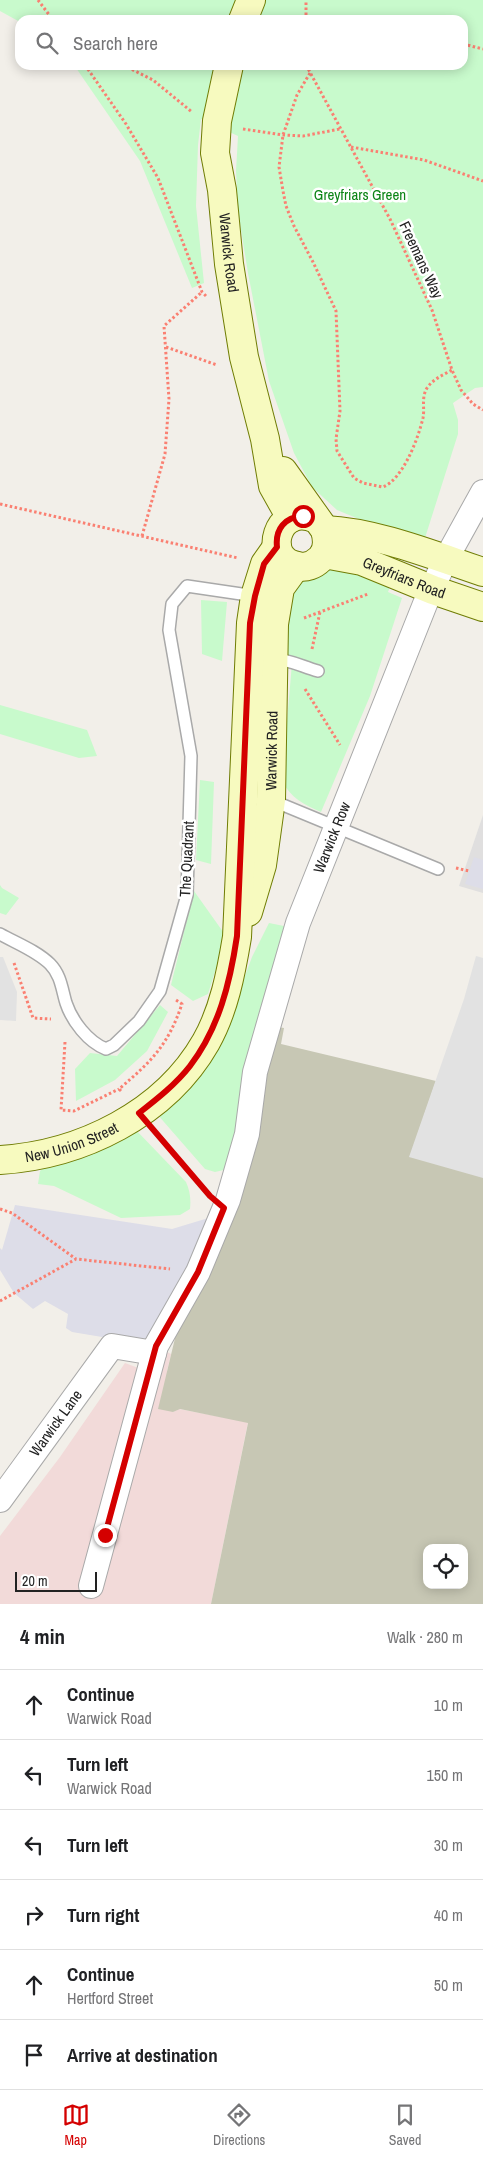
<!DOCTYPE html>
<meta charset="utf-8">
<style>
body{margin:0;font-family:"Archivo Narrow",sans-serif;background:#f2f2f2;color:#202124}
.controls{position:absolute;right:15px;bottom:15px;display:grid;overflow:hidden;border-radius:10px;box-shadow:0 2px 12px #0003}
.controls button{width:45px;height:45px;display:grid;place-items:center;padding:0;border:0;border-bottom:1px solid #e0e0e0;background:#fff;color:#202124;font:25px sans-serif}
.scale{position:absolute;left:15px;bottom:12px;width:82px;box-sizing:border-box;padding-left:5px;border:2px solid #222;border-top:0;font-size:14px;line-height:18px;white-space:nowrap;color:#222;-webkit-text-stroke:4px #fff;paint-order:stroke}
.stop{position:absolute;width:15px;height:15px;margin:-11px;border:4px solid #d40000;border-radius:50%;background:#fff}
.stop.end{background:#d40000;border-color:#fff;box-shadow:0 1px 5px #0008}
.list{margin:0;padding:0;list-style:none}
h2{display:flex;justify-content:space-between;align-items:center;height:65px;margin:0;padding:0 20px;font-size:21px}
h2 small{font-size:16px;font-weight:400;color:#757577}
.list li{display:grid;grid-template-columns:32px 1fr auto;gap:15px;align-items:center;box-sizing:border-box;height:70px;padding:0 20px;border-top:1px solid #e0e0e0}
.list b{display:block;font-size:19px;white-space:nowrap}
.list p{margin:0;font-size:16px;white-space:nowrap;color:#757577}
.list em{font-size:16px;font-style:normal;color:#757577}
.icon{flex:none;width:28px;height:28px;fill:none;stroke:currentColor;stroke-width:2;stroke-linecap:round;stroke-linejoin:round}
.map{position:relative;flex:none;width:483px;height:1604px;overflow:hidden}
.search{position:absolute;background:#fff;box-shadow:0 2px 12px #0003;left:15px;right:15px;top:15px;height:55px;display:flex;align-items:center;gap:12px;box-sizing:border-box;padding:0 18px;border-radius:15px;color:#757577;font-size:19px}
.sheet{height:485px;background:#fff}
nav{display:flex;justify-content:space-around;align-items:center;box-sizing:border-box;height:70px;border-top:1px solid #e0e0e0;background:#fff;font-size:14px;color:#757577}
nav a{display:grid;justify-items:center;gap:2px}
nav .on{color:#d40000}
.map>svg:first-child{display:block}
.residential{fill:#e0dfdf}
.commercial{fill:#f2dad9}
.construction{fill:#c7c7b4;fill-rule:evenodd}
.park{fill:#c8facc}
.parking{fill:#e2e2e2}
.plaza{fill:#dddde8}
.lines{fill:none;stroke-linecap:round;stroke-linejoin:round}
.lane-casing{stroke:#a9a9a9;stroke-width:14}
.street-casing{stroke:#a9a9a9;stroke-width:26}
.secondary-casing{stroke:#707d05;stroke-width:30}
.path{stroke:#fa8072;stroke-width:3;stroke-dasharray:2.5 2.5;stroke-linecap:butt}
.lane{stroke:#fff;stroke-width:11}
.street{stroke:#fff;stroke-width:24}
.secondary{stroke:#f7fabf;stroke-width:28}
.route{stroke:#d40000;stroke-width:6}
.labels{text-anchor:middle;stroke-width:5;stroke-linejoin:round;paint-order:stroke}
.park-label{font-size:15px;fill:#0c8416;stroke:#fff}
.street-label{font-size:15px;fill:#222;stroke:#fff}
</style>
<div class="map">
<svg width="483" height="1604" viewBox="0 0 483 1604">
<rect width="100%" height="100%" fill="#f2efe9"/>
<!-- residential -->
<path class="residential" d="M483 815V893L459 886Z"/>
<!-- commercial -->
<path class="commercial" d="M156 1346 171 1354 167 1371 173 1412 179 1409 248 1422 211 1604H0V1536L60 1457 125 1363 141 1369Z"/>
<!-- construction -->
<path class="construction" d="M278 1027 284 1028 281 1044 436 1081 418 1133 483 1146V1604H211L248 1423 180 1409 173 1412 158 1409 177 1330 257 1112ZM427 1548H464V1585H427Z"/>
<!-- park -->
<path class="park" d="M0 0H483V387L475 388 453 403 458 420V434L424 541 378 527 337 510 312 487 294 453 269 381 248 273 238 211 236 171 238 136 201 119 198 145 196 206 204 283 192 288 140 161 74 65H463V20H20V22L0 11Z
M324 565 394 576 388 592 402 598 370 696 321 812C304 805 291 798 282 781L292 663 282 656 287 604 303 577Z
M201 600 227 602 222 661 202 654Z
M0 705 87 730 97 756 79 758 0 734Z
M200 780 214 782 211 864 196 860Z
M0 885 2 888 19 898 6 915 0 913Z
M194 891 226 936 208 994 193 1001 171 985Z
M269 923 289 927 239 1132 228 1169 215 1172 205 1169 157 1114 226 1027 252 957Z
M160 1005 168 1012 147 1051 115 1080 76 1101 75 1069 90 1053 117 1056Z
M135 1129 186 1182C190 1191 191 1199 190 1209L180 1215 121 1218 54 1186 38 1184 40 1171 47 1164Z"/>
<!-- parking -->
<path class="parking" d="M476 956 483 958V1178L409 1157 464 999Z
M0 957H3L17 992 16 1021 0 1020Z"/>
<!-- plaza -->
<path class="plaza" d="M474 857 483 860V889L465 884Z
M15 1205 172 1229 215 1216 156 1346 72 1332 66 1328 68 1314 45 1301 33 1309 14 1293 0 1270V1248L2 1250Z"/>
<g class="lines">
<defs>
<path id="lane" d="M273 659C289 659 303 667 318 671
M271 800 438 869
M0 934C16 943 37 951 50 964 61 975 62 990 66 1003 72 1021 88 1042 106 1049L114 1045 139 1021 160 991 187 895 191 756 169 630 172 604 187 586 255 596"/>
<g id="street">
<path id="s1" d="M0 1500 112 1346 154 1353"/>
<path id="s2" d="M91 1586 156 1346 198 1272 228 1200 247 1134 255 1072 298 923 427 599 446 559 483 492"/>
</g>
<g id="secondary">
<path d="M243 20 251 0"/>
<path id="s3" d="M229 65 217 121 215 153 222 190 229 264 244 357 265 439 273 486 291 518"/>
<path d="M283 471 325 530C328 541 328 552 320 559 314 565 306 568 298 566 260 560 277 501 316 519"/>
<path d="M325 530C376 532 435 556 483 572"/>
<path id="s4" d="M324 554 362 561 433 590 483 607"/>
<path id="s5" d="M248 912 262 865 271 800 274 624 280 588 296 566"/>
<path id="s6" d="M0 1160C81 1155 165 1114 206 1042 224 1010 231 973 237 937L251 623 255 596 265 564 277 547"/>
</g>
</defs>
<!-- lane casing -->
<use href="#lane" class="lane-casing"/>
<!-- street casing -->
<use href="#street" class="street-casing"/>
<!-- secondary casing -->
<use href="#secondary" class="secondary-casing"/>
<!-- path -->
<path class="path" d="M38 0 53 20
M306 20V0
M463 44 483 49
M85 65 126 124 158 178 202 292 206 296
M123 65 153 80 192 112
M306 65 390 219 432 310 452 370 461 390 473 404 483 410
M310 73 297 95 283 135 279 167 283 191 286 206 294 226 313 262 336 311 340 411 336 439 337 451 354 478 363 483 383 487C403 479 418 439 423 418 425 408 421 398 427 388 433 379 443 375 452 370
M243 129 283 135 303 136 340 129
M351 147 424 160 483 181
M166 347 217 365
M0 504 238 558
M142 536 165 454 169 399 164 326 202 292
M304 618 368 594
M312 649 320 612
M305 689 340 745
M456 868 469 871
M14 963 33 1018 51 1019
M65 1042 61 1110 74 1111 119 1089
M121 1091 119 1089C152 1061 168 1045 182 1004L176 1000
M157 1134 204 1188
M0 1209 12 1213 76 1259
M0 1301 76 1259 170 1269"/>
<!-- lane -->
<use href="#lane" class="lane"/>
<!-- street -->
<use href="#street" class="street"/>
<!-- secondary -->
<use href="#secondary" class="secondary"/>
</g>
<g class="lines">
<!-- route -->
<path class="route" d="M105 1535 156 1346 198 1272 224 1208 210 1196 139 1113C157 1099 176 1084 190 1066 219 1028 230 983 237 936L250 623 255 596 264 564 277 547C275 529 285 517 303 516"/>
</g>
<g class="labels">
<!-- park labels -->
<g class="park-label">
<text x="360" y="200">Greyfriars Green</text>
</g>
<!-- street labels -->
<g class="street-label">
<text dy="5" stroke="none"><textPath href="#s3" startOffset="190">Warwick Road</textPath></text>
<text transform="translate(421 260) rotate(65)" y="5">Freemans Way</text>
<text dy="5" stroke="none"><textPath href="#s4" startOffset="84">Greyfriars Road</textPath></text>
<text dy="5" stroke="none"><textPath href="#s5" startOffset="164">Warwick Road</textPath></text>
<text dy="5" stroke="none"><textPath href="#s2" startOffset="790">Warwick Row</textPath></text>
<text transform="translate(187 859) rotate(-87)" y="5">The Quadrant</text>
<text dy="5" stroke="none"><textPath href="#s6" startOffset="74">New Union Street</textPath></text>
<text dy="5" stroke="none"><textPath href="#s1" startOffset="95">Warwick Lane</textPath></text>
</g>
</g>
</svg>
<div class="controls">
<button><svg class="icon" aria-label="locate" viewBox="0 0 24 24"><circle cx="12" cy="12" r="6"/><path d="M12 2v4M12 18v4M2 12h4M18 12h4"/></svg></button>
</div>
<div class="scale">20 m</div>
<div class="stop" style="left:303px;top:516px"></div>
<div class="stop end" style="left:105px;top:1535px"></div>
<div class="search"><svg class="icon" aria-label="search" viewBox="0 0 24 24"><circle cx="10" cy="10" r="6"/><path d="M15 15l6 6"/></svg>Search here</div>
</div>
<section class="sheet">
<h2>4 min<small>Walk · 280 m</small></h2>
<ul class="list">
<li><svg class="icon" aria-label="ahead" viewBox="0 0 24 24"><path d="M12 20V5M6 11l6-6 6 6"/></svg><div><b>Continue</b><p>Warwick Road</p></div><em>10 m</em></li>
<li><svg class="icon" aria-label="left" viewBox="0 0 24 24"><path d="M17 20v-9H6M10 6l-5 5 5 5"/></svg><div><b>Turn left</b><p>Warwick Road</p></div><em>150 m</em></li>
<li><svg class="icon" aria-label="left" viewBox="0 0 24 24"><path d="M17 20v-9H6M10 6l-5 5 5 5"/></svg><div><b>Turn left</b></div><em>30 m</em></li>
<li><svg class="icon" aria-label="right" viewBox="0 0 24 24"><path d="M7 20v-9h11M14 6l5 5-5 5"/></svg><div><b>Turn right</b></div><em>40 m</em></li>
<li><svg class="icon" aria-label="ahead" viewBox="0 0 24 24"><path d="M12 20V5M6 11l6-6 6 6"/></svg><div><b>Continue</b><p>Hertford Street</p></div><em>50 m</em></li>
<li><svg class="icon" aria-label="arrive" viewBox="0 0 24 24"><path d="M6 21V4h12l-3 4 3 4H6"/></svg><div><b>Arrive at destination</b></div></li>
</ul>
</section>
<nav>
<a class="on"><svg class="icon" aria-label="map" viewBox="0 0 24 24"><path d="M3 6l6-2 6 2 6-2v14l-6 2-6-2-6 2zM9 4v14M15 6v14"/></svg>Map</a>
<a><svg class="icon" aria-label="directions" viewBox="0 0 24 24"><path d="M12 3l9 9-9 9-9-9zM9 14v-3h6M13 9l2 2-2 2"/></svg>Directions</a>
<a><svg class="icon" aria-label="saved" viewBox="0 0 24 24"><path d="M7 4h10v16l-5-4-5 4z"/></svg>Saved</a>
</nav>
